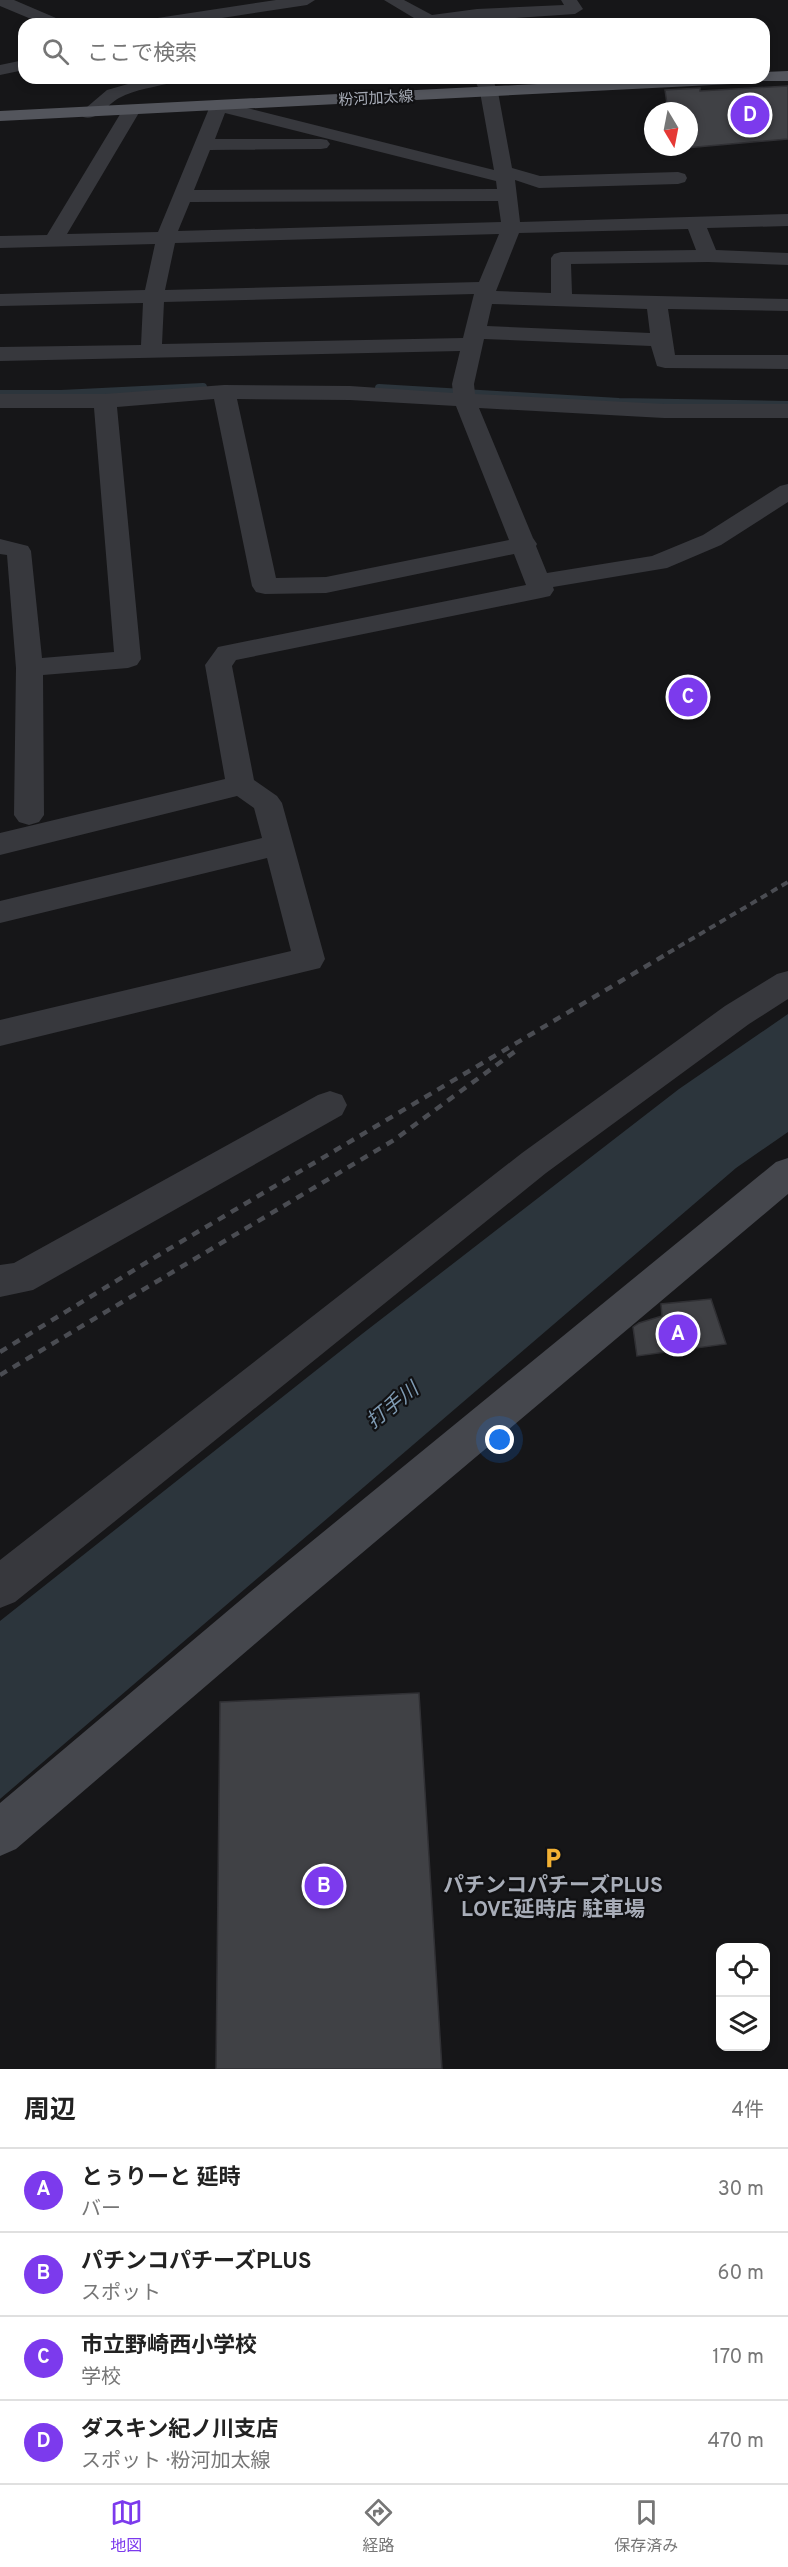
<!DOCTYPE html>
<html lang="ja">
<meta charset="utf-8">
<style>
body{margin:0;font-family:Overpass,"Noto Sans JP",sans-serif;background:#f6f6f6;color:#222}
.controls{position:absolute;right:18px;bottom:18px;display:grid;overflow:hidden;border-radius:12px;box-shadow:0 3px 9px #0003}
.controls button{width:54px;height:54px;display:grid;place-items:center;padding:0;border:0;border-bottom:2px solid #e0e0e0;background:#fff;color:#222;font:30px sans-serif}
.compass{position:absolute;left:644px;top:102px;width:54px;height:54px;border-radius:50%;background:#fff;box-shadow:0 3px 9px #0003;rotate:170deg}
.you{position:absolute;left:500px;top:1440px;width:21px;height:21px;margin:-15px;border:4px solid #fff;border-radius:50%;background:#1a73e8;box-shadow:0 0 0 9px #1a73e833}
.badge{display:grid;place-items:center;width:39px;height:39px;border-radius:50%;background:#7c3aed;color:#fff;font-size:20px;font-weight:700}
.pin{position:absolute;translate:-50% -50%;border:3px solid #fff;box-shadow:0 2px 6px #0006}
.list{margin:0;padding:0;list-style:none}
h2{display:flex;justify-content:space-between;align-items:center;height:78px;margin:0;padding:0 24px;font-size:26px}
h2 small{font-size:20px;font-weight:400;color:#767676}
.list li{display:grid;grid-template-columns:39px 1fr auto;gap:18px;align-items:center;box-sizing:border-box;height:84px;padding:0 24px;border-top:2px solid #e0e0e0}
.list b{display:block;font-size:22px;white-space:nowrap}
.list p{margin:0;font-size:20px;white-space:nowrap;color:#767676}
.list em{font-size:20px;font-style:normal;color:#767676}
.icon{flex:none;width:33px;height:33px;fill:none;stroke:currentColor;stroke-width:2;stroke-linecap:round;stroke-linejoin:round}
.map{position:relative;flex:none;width:788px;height:2069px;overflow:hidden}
.search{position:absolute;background:#fff;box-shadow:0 3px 9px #0003;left:18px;right:18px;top:18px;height:66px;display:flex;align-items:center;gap:15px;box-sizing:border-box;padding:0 21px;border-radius:18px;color:#767676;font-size:22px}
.sheet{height:414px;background:#fff}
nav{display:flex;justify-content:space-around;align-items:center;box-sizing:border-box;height:84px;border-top:2px solid #e0e0e0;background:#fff;font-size:16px;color:#767676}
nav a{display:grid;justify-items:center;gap:3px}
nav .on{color:#7c3aed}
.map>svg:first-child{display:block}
.water{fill:#2c353c}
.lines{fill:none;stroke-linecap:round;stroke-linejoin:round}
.stream{stroke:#2c353c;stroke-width:8}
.building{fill:#404145;stroke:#303034;stroke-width:1.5}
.street{fill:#37383d;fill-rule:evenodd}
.secondary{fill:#45474d;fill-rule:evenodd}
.primary{fill:#53555c;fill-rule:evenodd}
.rail-far1{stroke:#4a4c52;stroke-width:4;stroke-dasharray:7 5;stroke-linecap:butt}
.rail{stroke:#4a4c52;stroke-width:4.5;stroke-dasharray:8 7;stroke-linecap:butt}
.labels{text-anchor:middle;stroke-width:4.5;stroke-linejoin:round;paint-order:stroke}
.far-street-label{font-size:15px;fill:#a8adb8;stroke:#111113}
.water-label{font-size:20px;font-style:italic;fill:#7f9bb3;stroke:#111113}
.near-poi-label{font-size:21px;font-weight:bold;fill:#a8adb8;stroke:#111113}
</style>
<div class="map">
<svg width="788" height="2069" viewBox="0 0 788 2069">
<rect width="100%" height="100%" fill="#161618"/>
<!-- water -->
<path class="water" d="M788 1014V1132L736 1168 0 1799V1621L362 1334 679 1089Z"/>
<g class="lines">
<!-- stream -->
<path class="stream" d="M379 388 619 402 788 405
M0 394H61L203 387"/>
</g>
<!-- building -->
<path class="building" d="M788 86V139L674 149 689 147V111H668L665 90 700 88V91Z
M711 1299 726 1344 637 1356 633 1327 639 1323 662 1316 661 1304Z
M419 1693 442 2069H216L220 1702Z"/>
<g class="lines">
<!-- street -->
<path class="street" d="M0 0H14L63 21 65 24H43L0 6Z
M276 0H315L307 5 183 24H143L151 19Z
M384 0H404L432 15 477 9 564 5 561 0H577L583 9 575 14 424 24Z
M24 60V70L0 75V65Z
M149 78H177L174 82C157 87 135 89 119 98 106 105 99 121 83 117L80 113 107 90Z
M474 78H492L498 92 512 168 540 176 678 172 685 174 687 178 685 182 678 184 539 188 515 180 520 222 788 214V226L707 228 716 250 788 253V265L708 262 571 264 572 294 788 299V311L668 309 675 355H788V369L665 368 657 366 651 346 484 339 474 384 475 394 664 404H788V418H664L479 408 533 538 537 544 536 546 547 573 652 556 703 535 780 486 788 484V502L721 545 667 568 553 587 554 590 550 596 541 598 236 660 232 666 254 780 277 796 282 803 325 959 320 968 0 1046V1020L291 951 267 858 0 923V901L262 838 254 808 237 796 0 855V833L225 779 205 665 218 647 526 585 514 554 326 593 265 594 256 592 252 586 214 399 117 407 141 659 137 665 128 668 43 675 44 815 39 822 29 825 19 822 14 815 16 668 7 555 0 554V539L28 546 31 551 42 658 114 652 94 408H0V394H105L224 385 350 386 453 393 452 384 460 351 0 361V347L141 345 143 303 0 306V294L145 290 155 244 0 248V236L47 235 122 111 125 107H137L140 111 67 234 158 232 210 106 213 102 219 101 494 170 480 92ZM225 113 496 181 497 189 194 190 210 150 321 149 327 148 330 144 327 140 321 139H215ZM498 201 501 222 178 231 190 202ZM688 229 696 250 561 252 554 254 551 258V293L496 291 519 233ZM499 234 479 282 165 290 175 243ZM474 294 463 338 162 344 164 302ZM492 304 647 309 650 333 487 326ZM237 399 350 400 456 406 509 540 326 577 276 578Z
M788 971V999L749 1024 546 1173 15 1602 0 1608V1560L522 1153 725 1006 777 974Z
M330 1091 342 1095 347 1105 342 1115 33 1290 0 1297V1265L14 1263 318 1095Z"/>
<!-- secondary -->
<path class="secondary" d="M788 1158V1194L292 1612 16 1849 0 1856V1803L262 1582 776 1162Z"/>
<!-- primary -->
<path class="primary" d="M788 71V81H759L752 83 0 121V111L655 78H764V72Z"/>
<!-- rail-far1 -->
<path class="rail-far1" d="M668 953 788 882"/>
<!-- rail -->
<path class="rail" d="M0 1352 157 1256 670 952
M0 1375 394 1140 517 1050"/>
</g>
<!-- icons -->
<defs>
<symbol id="parking-bare" viewBox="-9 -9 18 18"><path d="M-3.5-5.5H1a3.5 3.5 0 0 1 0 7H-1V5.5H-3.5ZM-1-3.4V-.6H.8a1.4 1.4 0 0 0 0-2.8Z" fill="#f2b134" stroke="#111113" stroke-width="2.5" paint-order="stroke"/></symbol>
</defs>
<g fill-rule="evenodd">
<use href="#parking-bare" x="538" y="1843" width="30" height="30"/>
</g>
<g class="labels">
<!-- far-street labels -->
<g class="far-street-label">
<text transform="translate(376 98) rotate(-3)" y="5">粉河加太線</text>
</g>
<!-- water labels -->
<g class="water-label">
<text transform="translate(392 1405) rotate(-39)" y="7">打手川</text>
</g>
<!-- near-poi labels -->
<g class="near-poi-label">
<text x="553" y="1892">パチンコパチーズPLUS<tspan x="553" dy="24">LOVE延時店 駐車場</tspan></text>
</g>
</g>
</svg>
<div class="controls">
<button><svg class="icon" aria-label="locate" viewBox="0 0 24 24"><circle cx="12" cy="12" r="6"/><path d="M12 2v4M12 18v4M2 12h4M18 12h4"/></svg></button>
<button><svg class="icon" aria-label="layers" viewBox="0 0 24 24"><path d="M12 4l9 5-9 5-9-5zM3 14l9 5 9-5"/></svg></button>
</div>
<svg class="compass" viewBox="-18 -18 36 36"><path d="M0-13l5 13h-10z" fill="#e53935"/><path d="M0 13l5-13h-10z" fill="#767676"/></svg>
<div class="you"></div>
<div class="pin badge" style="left:678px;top:1334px">A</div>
<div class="pin badge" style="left:324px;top:1886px">B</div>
<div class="pin badge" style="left:688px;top:697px">C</div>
<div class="pin badge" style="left:750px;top:115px">D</div>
<div class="search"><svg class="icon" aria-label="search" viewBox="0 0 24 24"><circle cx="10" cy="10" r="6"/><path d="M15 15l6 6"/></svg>ここで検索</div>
</div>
<section class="sheet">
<h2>周辺<small>4件</small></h2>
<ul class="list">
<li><span class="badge">A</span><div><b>とぅりーと 延時</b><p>バー</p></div><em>30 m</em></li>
<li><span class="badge">B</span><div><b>パチンコパチーズPLUS</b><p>スポット</p></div><em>60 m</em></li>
<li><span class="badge">C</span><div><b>市立野崎西小学校</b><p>学校</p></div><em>170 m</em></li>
<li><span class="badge">D</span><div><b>ダスキン紀ノ川支店</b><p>スポット · 粉河加太線</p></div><em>470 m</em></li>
</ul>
</section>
<nav>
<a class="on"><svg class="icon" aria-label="map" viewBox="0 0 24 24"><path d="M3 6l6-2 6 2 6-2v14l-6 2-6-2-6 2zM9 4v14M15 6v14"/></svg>地図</a>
<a><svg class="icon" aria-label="directions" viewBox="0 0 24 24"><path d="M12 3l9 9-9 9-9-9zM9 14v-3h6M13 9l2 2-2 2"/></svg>経路</a>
<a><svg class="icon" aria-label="saved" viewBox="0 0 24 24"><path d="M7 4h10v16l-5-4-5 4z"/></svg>保存済み</a>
</nav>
